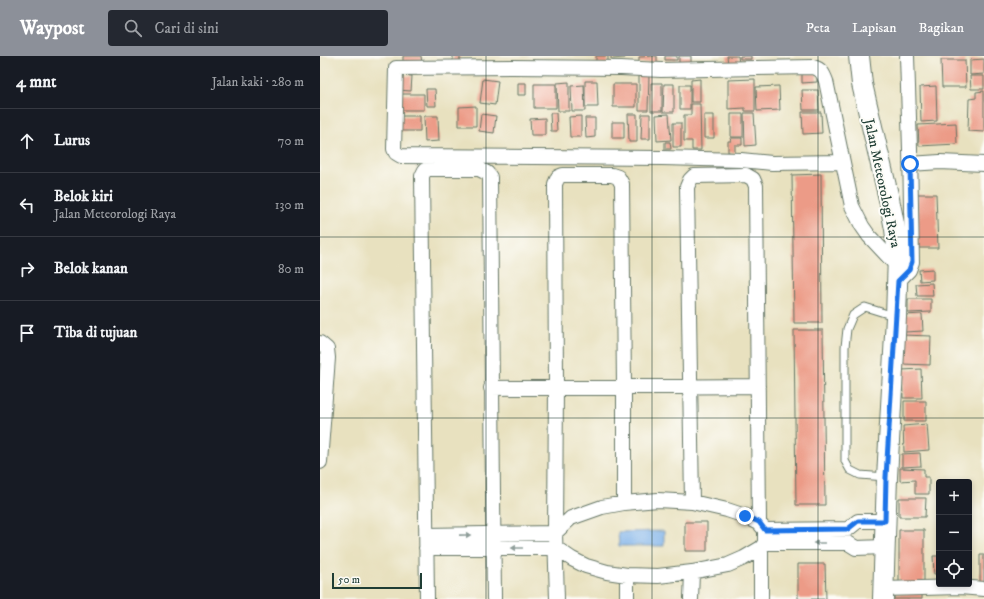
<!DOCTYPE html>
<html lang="id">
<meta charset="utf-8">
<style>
body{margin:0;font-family:"IM FELL DW Pica",serif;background:#242831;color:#f1f3f6}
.controls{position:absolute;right:12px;bottom:12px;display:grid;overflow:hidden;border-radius:4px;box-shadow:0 2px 6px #0003}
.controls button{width:36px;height:36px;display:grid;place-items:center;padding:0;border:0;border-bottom:1px solid #363941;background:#171b24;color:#f1f3f6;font:20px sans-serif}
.scale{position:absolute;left:12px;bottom:10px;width:90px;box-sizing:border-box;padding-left:4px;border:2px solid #1f3d34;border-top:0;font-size:11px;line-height:14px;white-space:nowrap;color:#1f3d34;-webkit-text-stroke:3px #fdfcf7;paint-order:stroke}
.stop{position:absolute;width:12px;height:12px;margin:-9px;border:3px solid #1a73e8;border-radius:50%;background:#fff}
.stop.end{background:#1a73e8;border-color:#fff;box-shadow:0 1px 4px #0008}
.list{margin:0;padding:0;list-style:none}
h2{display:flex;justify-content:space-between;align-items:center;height:52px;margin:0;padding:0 16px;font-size:17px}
h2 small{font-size:13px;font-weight:400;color:#9ea1a6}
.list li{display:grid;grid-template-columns:26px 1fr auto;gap:12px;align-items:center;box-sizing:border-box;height:64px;padding:0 16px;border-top:1px solid #363941}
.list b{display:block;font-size:15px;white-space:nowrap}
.list p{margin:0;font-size:13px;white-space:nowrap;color:#9ea1a6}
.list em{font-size:13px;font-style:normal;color:#9ea1a6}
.icon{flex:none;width:22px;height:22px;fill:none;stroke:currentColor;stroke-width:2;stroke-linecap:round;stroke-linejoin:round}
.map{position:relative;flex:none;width:664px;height:543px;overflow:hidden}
header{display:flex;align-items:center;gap:24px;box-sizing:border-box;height:56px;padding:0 20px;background:#8c9099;color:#fff}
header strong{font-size:19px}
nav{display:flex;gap:22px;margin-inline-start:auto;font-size:14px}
.search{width:280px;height:36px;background:#242831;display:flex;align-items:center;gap:10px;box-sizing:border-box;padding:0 14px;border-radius:4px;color:#9ea1a6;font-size:15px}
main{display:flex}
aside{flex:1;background:#171b24}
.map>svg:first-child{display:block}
.water{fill:#7cb0e9;stroke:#4e768e}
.building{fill:#ec9b87}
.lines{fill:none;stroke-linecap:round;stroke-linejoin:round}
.lane-casing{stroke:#657665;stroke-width:9}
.street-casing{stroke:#657665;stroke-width:16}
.secondary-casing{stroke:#657665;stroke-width:22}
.lane{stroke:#fff;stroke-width:7}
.street{stroke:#fff;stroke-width:14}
.secondary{stroke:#fff;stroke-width:20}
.oneway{fill:#8f9e9a}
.route{stroke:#1a73e8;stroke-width:5}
.grid{fill:none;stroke:#1f3d34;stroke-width:1;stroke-opacity:0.55}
.labels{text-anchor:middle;stroke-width:4;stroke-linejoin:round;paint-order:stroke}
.street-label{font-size:14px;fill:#1f3d34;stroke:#fdfcf7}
</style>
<header>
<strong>Waypost</strong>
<div class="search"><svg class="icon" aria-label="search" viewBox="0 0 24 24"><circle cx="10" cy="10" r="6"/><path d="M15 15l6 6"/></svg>Cari di sini</div>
<nav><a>Peta</a><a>Lapisan</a><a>Bagikan</a></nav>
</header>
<main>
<aside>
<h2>4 mnt<small>Jalan kaki · 280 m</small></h2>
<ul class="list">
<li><svg class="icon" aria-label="ahead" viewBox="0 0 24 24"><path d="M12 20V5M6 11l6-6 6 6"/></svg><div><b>Lurus</b></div><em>70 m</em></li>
<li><svg class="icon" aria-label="left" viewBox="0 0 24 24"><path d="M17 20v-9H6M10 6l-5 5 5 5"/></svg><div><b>Belok kiri</b><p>Jalan Meteorologi Raya</p></div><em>130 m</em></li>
<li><svg class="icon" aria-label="right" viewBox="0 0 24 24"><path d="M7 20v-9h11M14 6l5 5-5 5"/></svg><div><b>Belok kanan</b></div><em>80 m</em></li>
<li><svg class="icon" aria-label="arrive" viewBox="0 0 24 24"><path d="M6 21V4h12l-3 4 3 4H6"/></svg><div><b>Tiba di tujuan</b></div></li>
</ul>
</aside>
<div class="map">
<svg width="664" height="543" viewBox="0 0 664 543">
<rect width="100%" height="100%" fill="#fdfcf7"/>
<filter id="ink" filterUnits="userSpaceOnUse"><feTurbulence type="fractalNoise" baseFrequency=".025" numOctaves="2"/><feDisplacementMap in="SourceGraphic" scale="8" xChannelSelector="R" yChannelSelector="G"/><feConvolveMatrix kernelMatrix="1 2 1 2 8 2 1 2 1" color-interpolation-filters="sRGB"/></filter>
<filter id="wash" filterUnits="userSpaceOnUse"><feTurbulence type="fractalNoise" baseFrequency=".012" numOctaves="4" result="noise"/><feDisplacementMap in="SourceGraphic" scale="16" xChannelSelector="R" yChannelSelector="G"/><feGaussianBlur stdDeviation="0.9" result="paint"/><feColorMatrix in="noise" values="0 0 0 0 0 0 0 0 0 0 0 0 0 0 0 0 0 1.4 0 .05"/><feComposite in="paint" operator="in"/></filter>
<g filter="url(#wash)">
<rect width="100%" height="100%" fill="#e8e1bf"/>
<!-- water -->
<path class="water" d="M344 475V490H299L298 476Z"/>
<g id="blocks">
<!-- building -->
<path class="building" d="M83 0H101L102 8H83Z
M133 0H140V6H133Z
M276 0H288V8H276Z
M291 0H305V2L291 3Z
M337 0V6L319 7V1Z
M345 0H357V4H345Z
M359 0H371V8L359 9Z
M407 0H418L419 7 408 8Z
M420 0H431V3H420Z
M664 3V18L650 19V4Z
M621 4H645L646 31H622Z
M497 17V26L482 27V18Z
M78 19 92 20 91 35 77 34Z
M319 19H329L328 54H319Z
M650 20H664V33H651Z
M163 23 178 25 175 49 160 47Z
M380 23V46H371V24Z
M435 23V55H425V52L408 53V24Z
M265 25H277L278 51H265Z
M249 26V55H238L237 27Z
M198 27H206V39H198Z
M331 27H342V55H331Z
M214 28H236V52H214Z
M293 28H316V51H293Z
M344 28H354V56H343Z
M264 29 265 55H252L251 30Z
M360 29H370V53H360Z
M459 30 460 54 437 55 436 31Z
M616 30 617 65 601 66 600 31Z
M106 33H115L116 50H107Z
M482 34H498L499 54H483Z
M664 35V76L648 75 649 43 656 42V36Z
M79 38H104V54H79Z
M371 48H380L381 94H372V85H364V59H371Z
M156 50V70H139V51Z
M482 56H501L502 77 483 78Z
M230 57H236L237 75H231Z
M424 57H434L436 89 425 90Z
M161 58 176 60 174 77 159 75Z
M308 58H317V86H309Z
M322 58H330V83H321Z
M349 58 351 84 337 85 336 59Z
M411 58H423V81H411Z
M384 59H394V82H384Z
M81 60H100V75H80Z
M104 60H118L119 85 105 86Z
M261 60V81H250L249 61Z
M225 62V79H211L210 63Z
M265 62H275V81L266 82Z
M292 66H304V82H292Z
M353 67H361V91H353Z
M636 67 637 88 599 90 598 69Z
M410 82H422V89H415V97L408 96V85H411Z
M345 86H350L351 93H345Z
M501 118 502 267H474L472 119Z
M597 138H616L618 192H598Z
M613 213V224L600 225 599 214Z
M612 227 613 240H597L596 228Z
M588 243H611V256L588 257Z
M602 258 603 275 585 276V259Z
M474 274H503L505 449H476Z
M583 279 611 280 610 309 582 308Z
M601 313 602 342H583L582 314Z
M584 345H606V365H584Z
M607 368 609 394 584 396 583 370Z
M600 397 601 410 582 411V398Z
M580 412 604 413V421H609V438H595V424L580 425Z
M579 442H606L605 461H579Z
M365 466H387V495H365Z
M579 474H604V528H579Z
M660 499H664V527H660Z
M613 500H619V518H614Z
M478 508H505L506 543H478Z
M602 537V543H574V538Z"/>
</g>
</g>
<g filter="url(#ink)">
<use href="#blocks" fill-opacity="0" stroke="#657665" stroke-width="1"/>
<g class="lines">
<defs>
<path id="lane" d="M566 421 540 419 530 414 525 405V291L527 273 533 259 545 251 574 260"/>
<path id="street" d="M523 106 452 107 421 104 342 102 81 100 76 97 74 93 76 12 192 11 301 12 341 14 493 11C501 13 503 17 506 25L532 150 542 170 549 180 578 211
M590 108 620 106 664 108
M578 225 589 214 592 206 590 93 587 0
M0 287 7 293 8 302 0 406
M171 332 438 330
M372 446 367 131 370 124 374 120 426 119 433 123 436 130 439 467
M445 474 528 473 538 465H565
M106 479 235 477 251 462 282 451 304 447 338 444 372 446 407 454 425 460 439 467 445 474V487L441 492 424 502 408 509 372 516 338 520 307 519 287 516 266 510 252 503 236 492H106
M445 487H528L536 492 564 491
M441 492V543
M307 519V543
M563 533 640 531 664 533
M107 543 102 120 105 114 109 113H159L167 117 170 121 174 543
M237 543 235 477 236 331 235 128 238 121 243 119H292L298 121 302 128 304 330V447
M371 543 372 516"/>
<path id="secondary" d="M539 0 542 28 569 143 575 173 578 199 576 261 567 421 563 543"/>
</defs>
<!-- lane casing -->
<use href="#lane" class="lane-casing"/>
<!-- street casing -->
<use href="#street" class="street-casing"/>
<!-- secondary casing -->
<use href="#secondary" class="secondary-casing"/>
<!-- lane -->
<use href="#lane" class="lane"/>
<!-- street -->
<use href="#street" class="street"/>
<!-- secondary -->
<use href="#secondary" class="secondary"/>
</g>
<!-- one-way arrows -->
<defs><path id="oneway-solid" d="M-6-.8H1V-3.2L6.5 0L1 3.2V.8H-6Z"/></defs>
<g class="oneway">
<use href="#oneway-solid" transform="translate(145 479) rotate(-1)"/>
<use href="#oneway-solid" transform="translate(499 487) rotate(-180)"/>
<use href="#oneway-solid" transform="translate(197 492) rotate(180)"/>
</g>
</g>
<g class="lines" filter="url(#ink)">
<!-- route -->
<path class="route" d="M425 460 439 466 445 474 528 473 538 465H565L566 421 578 225 589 214 592 206 590 108"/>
</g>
<!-- grid -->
<path class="grid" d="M166 0V543M332 0V543M498 0V543M0 181H664M0 362H664"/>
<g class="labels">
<!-- street labels -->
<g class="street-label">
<text transform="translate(563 127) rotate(78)" y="5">Jalan Meteorologi Raya</text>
</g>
</g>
</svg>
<div class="controls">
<button>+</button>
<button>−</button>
<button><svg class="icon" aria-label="locate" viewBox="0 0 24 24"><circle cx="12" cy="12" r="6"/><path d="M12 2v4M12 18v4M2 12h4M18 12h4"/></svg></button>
</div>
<div class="scale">50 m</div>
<div class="stop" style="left:590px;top:108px"></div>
<div class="stop end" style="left:425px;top:460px"></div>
</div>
</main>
